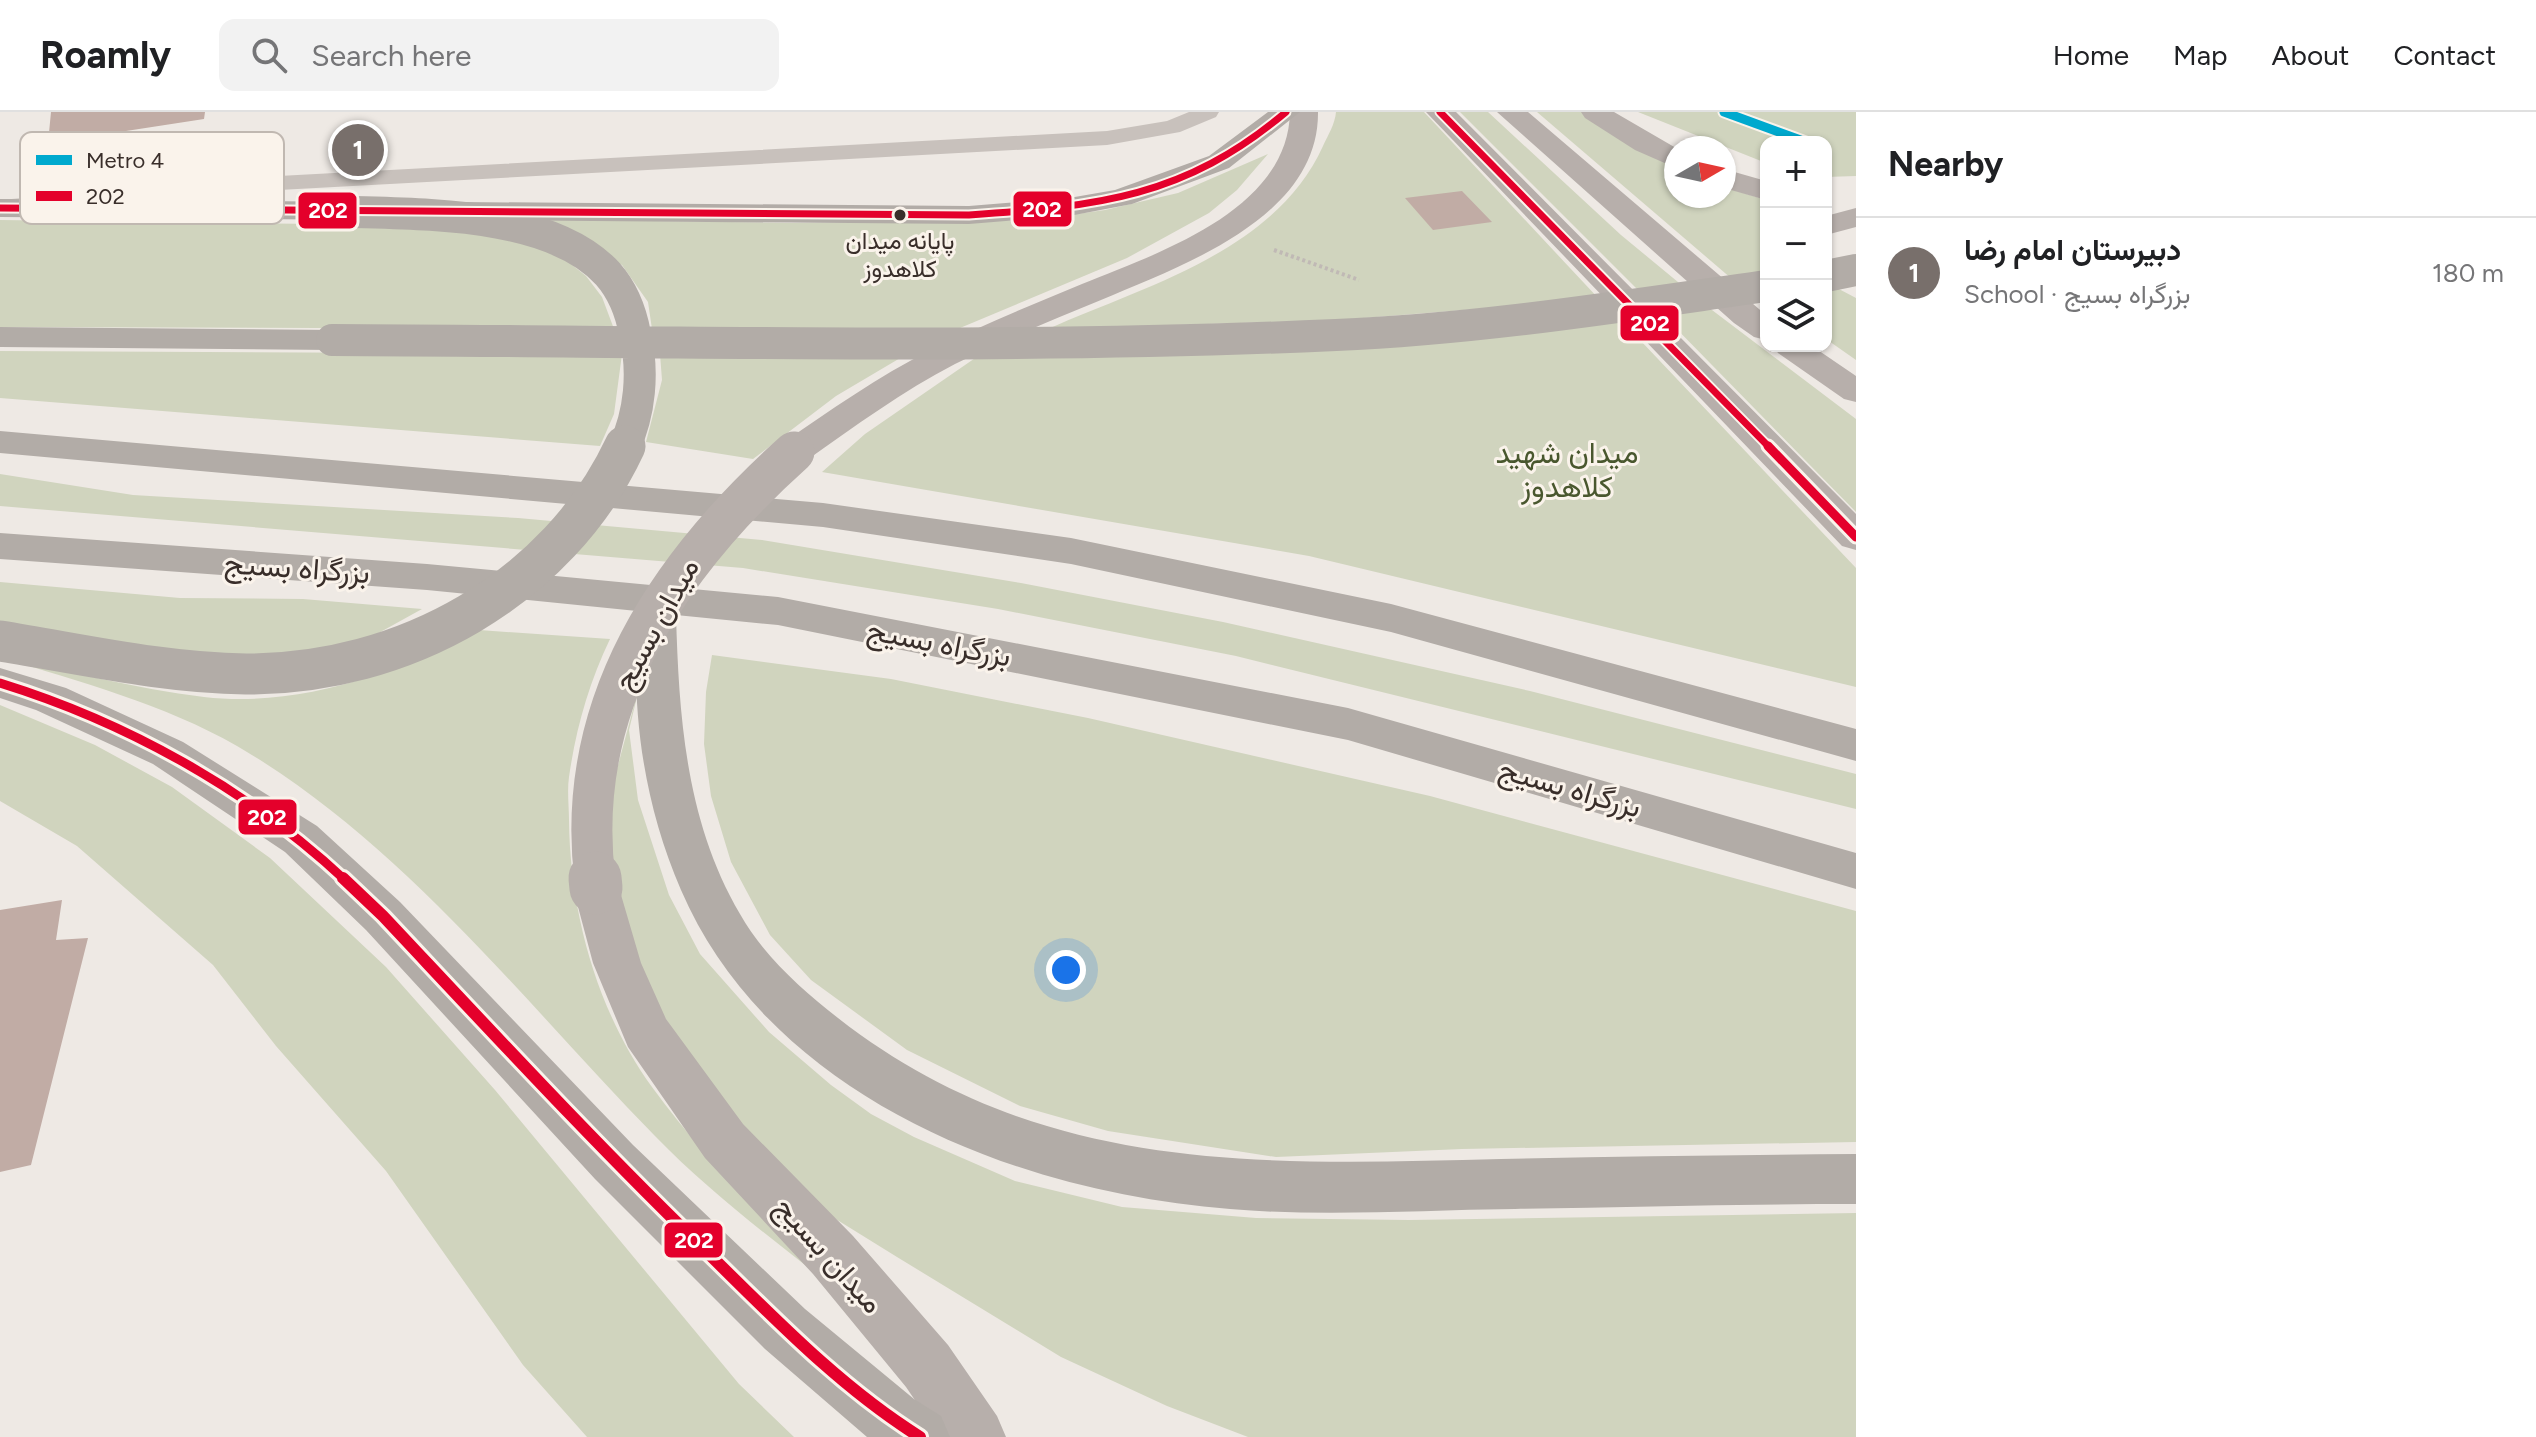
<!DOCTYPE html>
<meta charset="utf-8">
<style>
body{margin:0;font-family:Figtree,Vazirmatn,sans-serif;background:#f2f2f2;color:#202124}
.controls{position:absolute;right:24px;top:24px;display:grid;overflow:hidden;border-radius:16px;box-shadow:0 2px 6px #0004}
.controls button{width:72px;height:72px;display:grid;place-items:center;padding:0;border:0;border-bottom:2px solid #e0e0e0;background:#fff;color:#202124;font:40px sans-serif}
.compass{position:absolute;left:1664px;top:24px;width:72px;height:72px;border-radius:50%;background:#fff;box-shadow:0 2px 6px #0004;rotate:81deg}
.you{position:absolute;left:1066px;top:858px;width:28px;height:28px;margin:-20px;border:6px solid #fff;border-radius:50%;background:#1a73e8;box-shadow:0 0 0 12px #1a73e833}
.badge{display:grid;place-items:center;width:52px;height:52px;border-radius:50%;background:#786f6b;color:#fff;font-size:26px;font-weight:700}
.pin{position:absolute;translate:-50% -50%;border:4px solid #fff;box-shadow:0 2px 8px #0006}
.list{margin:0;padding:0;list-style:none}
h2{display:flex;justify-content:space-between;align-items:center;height:104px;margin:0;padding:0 32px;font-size:34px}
h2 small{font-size:26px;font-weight:400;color:#757577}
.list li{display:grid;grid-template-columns:52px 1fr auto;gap:24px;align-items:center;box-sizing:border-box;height:112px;padding:0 32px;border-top:2px solid #e0e0e0}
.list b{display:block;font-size:30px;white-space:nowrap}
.list p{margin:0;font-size:26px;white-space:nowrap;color:#757577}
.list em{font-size:26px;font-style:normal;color:#757577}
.icon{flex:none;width:44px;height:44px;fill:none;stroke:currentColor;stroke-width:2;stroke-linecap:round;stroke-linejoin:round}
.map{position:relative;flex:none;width:1856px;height:1325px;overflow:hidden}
header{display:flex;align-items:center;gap:48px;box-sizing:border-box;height:112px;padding:0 40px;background:#fff;border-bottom:2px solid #e0e0e0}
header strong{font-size:38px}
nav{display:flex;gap:44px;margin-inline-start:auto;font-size:28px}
.search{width:560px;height:72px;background:#f2f2f2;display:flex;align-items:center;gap:20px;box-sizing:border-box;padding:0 28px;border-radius:16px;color:#757577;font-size:30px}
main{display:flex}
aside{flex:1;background:#fff}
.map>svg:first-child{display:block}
.green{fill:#d0d4be}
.building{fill:#c1aca5}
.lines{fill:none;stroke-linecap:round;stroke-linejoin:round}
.path{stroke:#c0b9b5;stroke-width:4;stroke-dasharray:3 3;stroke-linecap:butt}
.service{fill:#c8c1bc;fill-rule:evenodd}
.primary{fill:#b7afab;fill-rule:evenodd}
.trunk{fill:#b2aca7;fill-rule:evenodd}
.primary-bridge-far1{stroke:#b7afab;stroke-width:41}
.primary-bridge{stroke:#b7afab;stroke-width:53}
.trunk-bridge-far1{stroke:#b2aca7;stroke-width:32}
.trunk-bridge{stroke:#b2aca7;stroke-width:41}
.bus-1-far2-casing{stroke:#faf3eb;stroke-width:11}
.bus-1-far1-casing{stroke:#faf3eb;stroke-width:15}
.bus-1-casing{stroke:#faf3eb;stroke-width:18}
.bus-1-far2{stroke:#e4002b;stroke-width:7}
.bus-1-far1{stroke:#e4002b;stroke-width:9}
.bus-1{stroke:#e4002b;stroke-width:12}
.metro-1-casing{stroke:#faf3eb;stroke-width:13}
.metro-1{stroke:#00a9ce;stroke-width:9}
.bus-dot{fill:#392e2a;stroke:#faf3eb;stroke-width:3}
.labels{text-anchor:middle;stroke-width:6;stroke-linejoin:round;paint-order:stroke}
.far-bus-label{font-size:24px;fill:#392e2a;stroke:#faf3eb}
.park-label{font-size:30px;fill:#49572e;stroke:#faf3eb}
.street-label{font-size:30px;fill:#392e2a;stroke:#faf3eb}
.key{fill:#faf3eb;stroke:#c0b8b1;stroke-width:2}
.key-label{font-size:22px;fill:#392e2a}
.line-badge{stroke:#faf3eb;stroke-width:3}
.badge-label{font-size:22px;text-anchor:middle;font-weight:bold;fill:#fff}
</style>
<header>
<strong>Roamly</strong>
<div class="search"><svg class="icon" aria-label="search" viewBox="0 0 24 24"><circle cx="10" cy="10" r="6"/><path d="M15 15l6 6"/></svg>Search here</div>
<nav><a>Home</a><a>Map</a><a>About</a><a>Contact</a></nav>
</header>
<main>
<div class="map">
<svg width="1856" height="1325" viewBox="0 0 1856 1325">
<rect width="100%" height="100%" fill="#eee9e4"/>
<!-- green -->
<path class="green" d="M1336 0H1424L1599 187 1339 208 1048 217C1145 174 1276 139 1323 34 1328 23 1335 12 1336 0Z
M1460 0H1488L1621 123 1684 175 1641 181Z
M1537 0H1584L1676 56V84H1724V75L1766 88V161L1732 167Z
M1638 0H1856V64L1826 65V30H1766V51Z
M1268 42 1237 78 1209 101 1127 146 960 216 652 217 648 190 622 153 511 107 791 111 1034 108 1105 98 1178 81Z
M0 108 399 113 516 126 566 148 586 164 602 185 614 217 0 215Z
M1837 176 1856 186V248L1826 227V177Z
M1708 195 1856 307V400L1664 204Z
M1622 209 1856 456V575L1309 444 822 360 865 322 981 242Z
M0 239 622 242 614 302 600 334 0 286Z
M660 242H907L836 284 753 347 646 330 662 268Z
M0 362 133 383 518 406 762 428 1021 471 1223 510 1530 579 1856 662V697L1236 544 998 497 743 456 0 394Z
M0 470 180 486 303 487 422 497 375 523 315 539 241 547 0 513Z
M479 518 610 527C589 571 576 616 569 665 567 679 569 694 569 708 570 801 597 899 652 975 711 1057 787 1124 858 1195 790 1140 716 1087 655 1024 523 889 402 730 237 634 164 592 80 570 0 545 67 558 136 577 204 585 300 596 395 561 479 518Z
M712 543 891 567 1088 606 1430 684 1856 799V1030L1462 1037 1276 1045 1108 1019 1020 994 907 938 811 868 770 823 731 750 711 684 704 632 706 580Z
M643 560 629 618 638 688 669 783 700 842 769 920 831 973 871 1002 914 1025 1015 1069 1122 1095 1256 1106 1409 1108 1856 1101V1325H1248L1167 1294 1061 1245 897 1145 826 1101 739 1013 660 899 622 814 609 742 610 683Z
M0 593 95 633 172 675 270 746 386 855 495 978 739 1272 794 1325H587L523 1253 386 1059 276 934 213 853 77 734 0 689Z"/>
<!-- building -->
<path class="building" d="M51 0H205L204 7 48 31Z
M1462 79 1492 110 1433 118 1405 86Z
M62 788 56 828 88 826 31 1053 0 1060V798Z"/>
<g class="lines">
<!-- path -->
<path class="path" d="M1274 138 1359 168"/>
<!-- service -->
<path class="service" d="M1189 0H1219L1216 5 1180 20 1107 33 279 78 0 102V88L279 64 1107 19 1167 9Z"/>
<!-- primary -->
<path class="primary" d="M1290 0H1318C1319 106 1181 154 1101 188 1052 208 1003 228 955 252 903 279 855 314 807 348L794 351 781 348 776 340 781 332C830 299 878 264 931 238 980 214 1031 193 1082 172 1158 141 1288 99 1290 0Z
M1426 0H1456L1856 402V438L1842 434Z
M1497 0H1528L1766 203V228L1754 225 1734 211Z
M1581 0H1614L1676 36V56L1635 38 1585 6Z
M1724 57 1766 69V88L1724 76Z
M1856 96V115L1826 123V104Z
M1773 234H1812L1856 264V290L1844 287 1778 241Z
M596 757 613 763 619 776 641 851 666 907 743 1012 853 1124 948 1233 997 1304 1006 1325H940L906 1275 813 1162 705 1046 628 935 593 851 573 776 579 763Z"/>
<!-- trunk -->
<path class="trunk" d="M1268 0H1300L1229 56 1132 92 1069 104 969 112 461 108 450 105 446 99 450 93 461 90 969 94 1069 86 1115 78 1209 44Z
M0 87 372 90 383 93 387 99 383 105 372 108 0 105Z
M0 215 332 218 344 221 349 228 344 235 332 238 0 235Z
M0 319 823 391 1071 426 1391 492 1856 617V649L1391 520 1071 452 823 415 0 341Z
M0 421 427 452 778 485 1348 596 1856 741V777L1348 628 778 513 676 503C679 606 686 710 740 802 763 843 801 877 838 906 1039 1063 1260 1053 1501 1047 1619 1044 1738 1043 1856 1042V1092C1742 1092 1629 1095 1515 1097 1420 1098 1325 1105 1230 1097 1018 1081 770 985 681 778 649 704 635 626 636 546 636 531 635 514 637 499L427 478 0 447Z
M0 556 66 576 183 630 317 714 400 790 633 1033 805 1197 914 1287 941 1304 950 1325H867L765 1237 595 1067 366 818 285 740 153 652 36 598 0 586Z"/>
<!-- primary-bridge-far1 -->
<path class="primary-bridge-far1" d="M595 768C573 592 669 452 794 340"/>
<!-- primary-bridge -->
<path class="primary-bridge" d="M595 766 596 776"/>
<!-- trunk-bridge-far1 -->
<path class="trunk-bridge-far1" d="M327 99C409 103 548 96 608 162 623 179 631 200 635 222 644 260 640 301 624 336
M1826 164 1856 158
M332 228C666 229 1002 238 1336 223 1480 217 1623 194 1766 174"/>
<!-- trunk-bridge -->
<path class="trunk-bridge" d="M0 529C81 542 163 561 246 562 403 563 558 477 625 334"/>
<defs>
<path id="bus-1-far2" d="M1440 0 1770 336
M0 96 969 103C1098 94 1184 86 1286 0"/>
<path id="bus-1-far1" d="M1768 334 1856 425
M0 571C126 610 249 678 345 768"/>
<path id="bus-1" d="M343 766 383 804C492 920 599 1036 713 1146 777 1209 843 1277 920 1325"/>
</defs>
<!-- bus-1-far2 casing -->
<use href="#bus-1-far2" class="bus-1-far2-casing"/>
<!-- bus-1-far1 casing -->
<use href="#bus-1-far1" class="bus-1-far1-casing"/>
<!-- bus-1 casing -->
<use href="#bus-1" class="bus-1-casing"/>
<!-- bus-1-far2 -->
<use href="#bus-1-far2" class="bus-1-far2"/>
<!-- bus-1-far1 -->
<use href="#bus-1-far1" class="bus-1-far1"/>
<!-- bus-1 -->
<use href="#bus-1" class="bus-1"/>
<defs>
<path id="metro-1" d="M1724 0 1806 30"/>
</defs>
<!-- metro-1 casing -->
<use href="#metro-1" class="metro-1-casing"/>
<!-- metro-1 -->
<use href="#metro-1" class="metro-1"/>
</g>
<!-- markers -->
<circle class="bus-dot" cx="900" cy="103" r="7"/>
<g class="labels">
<!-- far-bus labels -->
<g class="far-bus-label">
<text x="900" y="137">پایانه میدان<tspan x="900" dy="28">کلاهدوز</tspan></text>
</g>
<!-- park labels -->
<g class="park-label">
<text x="1567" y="351">میدان شهید<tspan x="1567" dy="34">کلاهدوز</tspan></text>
</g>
<!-- street labels -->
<g class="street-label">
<text transform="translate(297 456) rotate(4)" y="10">بزرگراه بسیج</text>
<text transform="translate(656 512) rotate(-61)" y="10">میدان بسیج</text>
<text transform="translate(939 531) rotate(11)" y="10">بزرگراه بسیج</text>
<text transform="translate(1570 676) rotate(16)" y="10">بزرگراه بسیج</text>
<text transform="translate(829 1143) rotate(48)" y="10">میدان بسیج</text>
</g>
</g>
<!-- legend -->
<rect x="20" y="20" width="264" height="92" rx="12" class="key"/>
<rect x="36" y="43" width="36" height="10" fill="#00a9ce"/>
<rect x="36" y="79" width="36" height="10" fill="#e4002b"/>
<g class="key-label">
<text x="86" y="56">Metro 4</text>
<text x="86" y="92">202</text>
</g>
<g class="line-badge">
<rect x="1012" y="78" width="61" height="38" rx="8" fill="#e4002b"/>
<rect x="297" y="79" width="61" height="39" rx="8" fill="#e4002b"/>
<rect x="1619" y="192" width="61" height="38" rx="8" fill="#e4002b"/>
<rect x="237" y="686" width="61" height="38" rx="8" fill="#e4002b"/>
<rect x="663" y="1109" width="61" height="38" rx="8" fill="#e4002b"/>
</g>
<g class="badge-label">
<text x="1042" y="105">202</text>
<text x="328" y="106">202</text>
<text x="1650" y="219">202</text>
<text x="267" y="713">202</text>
<text x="694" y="1136">202</text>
</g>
</svg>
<div class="controls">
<button>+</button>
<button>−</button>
<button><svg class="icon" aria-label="layers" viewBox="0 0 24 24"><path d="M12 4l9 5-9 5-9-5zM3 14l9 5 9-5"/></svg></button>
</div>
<svg class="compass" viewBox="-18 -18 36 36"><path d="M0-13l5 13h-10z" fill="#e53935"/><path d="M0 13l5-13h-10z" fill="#757577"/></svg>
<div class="you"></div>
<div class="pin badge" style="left:358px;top:38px">1</div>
</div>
<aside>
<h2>Nearby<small></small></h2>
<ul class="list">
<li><span class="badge">1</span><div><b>دبیرستان امام رضا</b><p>School · بزرگراه بسیج</p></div><em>180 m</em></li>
</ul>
</aside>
</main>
